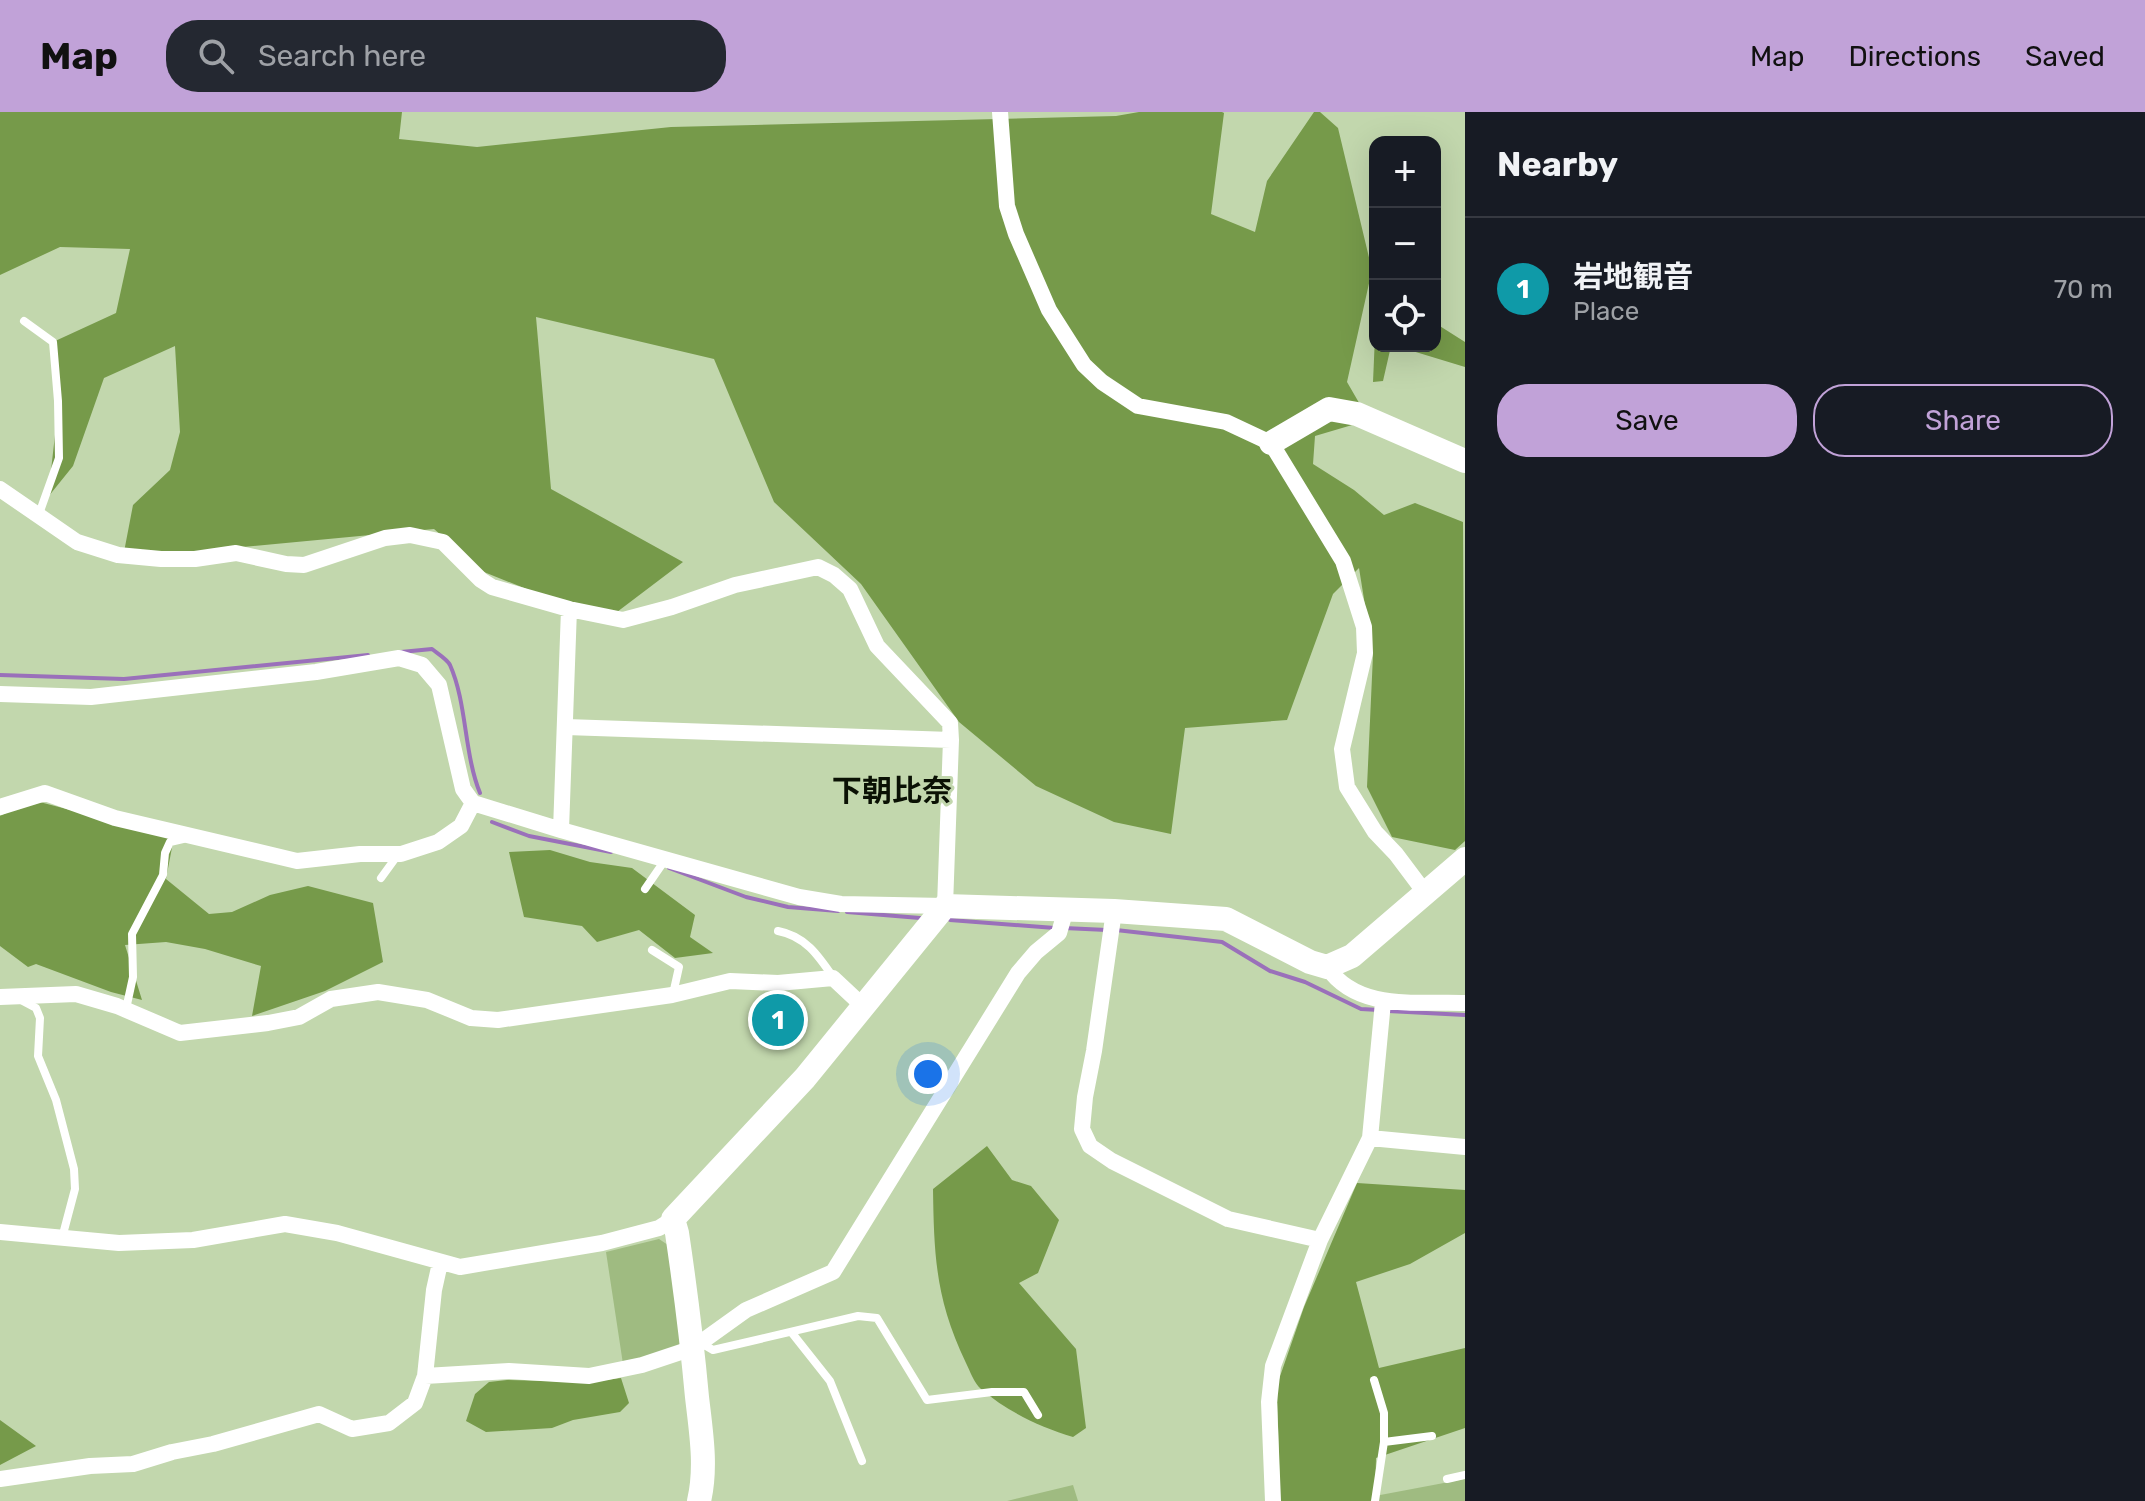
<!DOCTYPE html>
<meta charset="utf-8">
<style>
body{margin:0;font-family:Rubik,"Noto Sans JP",sans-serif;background:#242831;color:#f1f3f6}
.controls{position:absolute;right:24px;top:24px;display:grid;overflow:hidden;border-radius:16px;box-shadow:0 8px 32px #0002}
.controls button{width:72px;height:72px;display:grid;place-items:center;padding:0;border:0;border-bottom:2px solid #363941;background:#171b24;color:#f1f3f6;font:40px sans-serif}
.you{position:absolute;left:928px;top:962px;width:28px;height:28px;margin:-20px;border:6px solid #fff;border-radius:50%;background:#1a73e8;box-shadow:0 0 0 12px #1a73e833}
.badge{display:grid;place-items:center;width:52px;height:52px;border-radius:50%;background:#c1a2d8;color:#fff;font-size:26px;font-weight:700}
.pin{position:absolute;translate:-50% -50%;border:4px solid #fff;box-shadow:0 2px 8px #0006}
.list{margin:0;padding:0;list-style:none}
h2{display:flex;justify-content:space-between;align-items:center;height:104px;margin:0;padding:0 32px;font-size:34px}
h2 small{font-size:26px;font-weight:400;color:#9ea1a6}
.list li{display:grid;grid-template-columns:52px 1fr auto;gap:24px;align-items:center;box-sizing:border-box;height:144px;padding:0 32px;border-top:2px solid #363941}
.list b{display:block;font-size:30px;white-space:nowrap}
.list p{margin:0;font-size:26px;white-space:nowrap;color:#9ea1a6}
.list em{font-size:26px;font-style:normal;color:#9ea1a6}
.actions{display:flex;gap:16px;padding:24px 32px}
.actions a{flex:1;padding:18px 0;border:2px solid #c1a2d8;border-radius:32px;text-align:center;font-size:28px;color:#c1a2d8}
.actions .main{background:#c1a2d8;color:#111}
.icon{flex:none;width:44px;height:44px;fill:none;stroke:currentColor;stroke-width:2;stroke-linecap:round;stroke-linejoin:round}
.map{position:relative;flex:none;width:1465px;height:1389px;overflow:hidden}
header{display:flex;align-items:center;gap:48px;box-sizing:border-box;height:112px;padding:0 40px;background:#c1a2d8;color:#111}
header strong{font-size:38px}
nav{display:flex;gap:44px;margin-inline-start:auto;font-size:28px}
.search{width:560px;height:72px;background:#242831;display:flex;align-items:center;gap:20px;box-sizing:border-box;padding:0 28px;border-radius:32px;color:#9ea1a6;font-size:30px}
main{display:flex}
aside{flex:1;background:#171b24}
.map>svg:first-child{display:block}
.green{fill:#9fbb81}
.forest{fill:#769a4a}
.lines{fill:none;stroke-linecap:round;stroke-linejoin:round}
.stream{stroke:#9a70ba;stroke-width:4}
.lane{stroke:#fff;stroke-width:8}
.street{stroke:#fff;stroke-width:16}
.secondary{stroke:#fff;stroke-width:24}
.labels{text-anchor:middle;stroke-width:6;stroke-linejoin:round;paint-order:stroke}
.quarter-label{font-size:30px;font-weight:bold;fill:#0a1104;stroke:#c2d7ad}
</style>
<header>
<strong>Map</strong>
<div class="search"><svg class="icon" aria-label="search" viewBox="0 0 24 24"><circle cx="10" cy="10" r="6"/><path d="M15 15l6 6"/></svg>Search here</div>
<nav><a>Map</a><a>Directions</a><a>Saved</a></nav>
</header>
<main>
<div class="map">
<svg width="1465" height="1389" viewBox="0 0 1465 1389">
<rect width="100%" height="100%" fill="#c2d7ad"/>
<!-- green -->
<path class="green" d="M659 1127 668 1133 683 1232 623 1252 606 1140Z
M1465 1367V1389H1375V1384Z
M1073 1373 1078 1389H1007Z"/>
<!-- forest -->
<path class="forest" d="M0 0H402L399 27 477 35 671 15 1116 4 1139 0H1222L1224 1 1211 102 1255 120 1267 69 1314 0H1320L1338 16 1372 158 1347 270 1369 308 1315 324 1313 352 1354 378 1384 403 1415 391 1463 410 1465 729 1455 738 1392 725 1367 675 1373 543 1359 456 1333 482 1287 608 1185 616 1171 722 1114 710 1036 674 959 610 861 472 774 390 714 247 536 205 551 377 683 450 617 500 544 484 484 460 434 417 190 440H124L133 393 170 358 180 320 175 234 104 266 73 354 48 385 56 314 53 230 116 201 130 137 60 135 0 163Z
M1435 211 1465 230V255L1396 234H1435Z
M1375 224V234H1391L1383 269 1373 270Z
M32 688 174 725 166 767 209 802 232 800 270 783 308 774 373 791 383 850 325 879 252 904 261 854 205 837 166 830 125 833 142 888 111 880 36 852 28 855 0 834V704Z
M550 738 590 750 632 756 695 803 690 825 713 841 675 846 639 818 597 830 582 814 524 805 509 740Z
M987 1034 1012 1068 1031 1074 1059 1108 1038 1161 1019 1171 1076 1237 1086 1316 1073 1325C1040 1315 1008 1300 981 1277 974 1271 970 1259 966 1251 936 1188 934 1146 933 1077Z
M1357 1071 1465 1078V1121L1410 1152 1356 1170 1379 1256 1465 1236V1316L1376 1346 1375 1389H1280L1277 1273 1304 1195Z
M621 1266 629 1291 620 1300 573 1308 552 1316 486 1320 466 1309 475 1282 489 1270 507 1268 589 1270Z
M0 1308 36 1334 0 1353Z"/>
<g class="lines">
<!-- stream -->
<path class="stream" d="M401 540 432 537C438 542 447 547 450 553 467 591 464 642 480 681
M0 563 124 567 368 543
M492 710 529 724 611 740
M669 756 746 785 788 795 838 799
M847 800 920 806
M950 808 1055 816
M1064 816 1107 818
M1116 818 1222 830 1270 859 1305 870 1361 897 1379 898
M1388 899 1465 903"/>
<!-- lane -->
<path class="lane" d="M24 209 53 230 58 289 59 346 39 402
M381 766 397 744
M645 777 665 748
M778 819C805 824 818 843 833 865
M652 838 679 855 673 882
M21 888 36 896 40 906 38 944 56 988 74 1057 75 1077 62 1126
M126 897 133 865 132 822 163 763 165 741 170 730 183 727
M792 1221 830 1269 862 1349
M701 1231 713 1238 858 1204 877 1206 927 1288 992 1280H1024L1038 1303
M1374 1268 1384 1301V1330
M1447 1367 1465 1363
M1375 1389 1384 1330 1432 1324"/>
<!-- street -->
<path class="street" d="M1000 0 1007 94 1016 122 1049 198 1084 253 1102 270 1138 294 1226 310 1271 331 1343 449 1364 515 1365 541 1342 637 1347 675 1375 720 1396 742 1426 782
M0 377 77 430 118 443 161 447H195L236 441 286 452 304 453 385 426 410 423 443 430 481 468 492 475 569 497 561 718 473 691 463 677 439 573 422 553 399 546 316 560 91 585 0 582
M569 497 623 508 672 495 735 473 818 455 834 463 850 477 877 534 950 611 951 628
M0 695 45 681 115 706 297 749 360 742H401L438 730 461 714 473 691
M561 718 799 785 841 792 945 794 951 628 566 615
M1114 799 1094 939 1085 985 1082 1017 1090 1034 1112 1049 1228 1107 1320 1128
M1327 855C1358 900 1418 889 1465 891
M0 885 76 882 117 894 180 921 268 911 299 905 331 887 378 880 427 888 471 906 498 908 672 883 730 869 778 871 833 866 864 895
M1370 1026 1383 890
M0 1120 119 1131 193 1128 285 1112 337 1121 460 1155 602 1131 659 1116 673 1107
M425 1264 509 1259 589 1264 642 1253 693 1236 746 1198 833 1160 1018 861 1036 840 1059 821 1066 797
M0 1367 90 1354 133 1352 172 1340 213 1332 319 1302 352 1317 389 1311 415 1291 425 1264 434 1178 440 1151
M1273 1389 1269 1290 1273 1254 1320 1128 1370 1026 1465 1035"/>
<!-- secondary -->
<path class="secondary" d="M1271 331 1329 297 1357 302 1465 349
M699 1389C707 1355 701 1320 697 1285 692 1230 685 1175 677 1121L673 1107 805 966 945 794 1114 799 1226 807 1310 850 1327 855 1352 844 1465 747"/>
</g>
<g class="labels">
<!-- quarter labels -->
<g class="quarter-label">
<text x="892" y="689">下朝比奈</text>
</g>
</g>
</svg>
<div class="controls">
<button>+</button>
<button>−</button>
<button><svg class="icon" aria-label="locate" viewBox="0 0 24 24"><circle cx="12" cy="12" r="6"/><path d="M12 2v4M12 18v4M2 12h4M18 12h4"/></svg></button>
</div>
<div class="you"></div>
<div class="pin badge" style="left:778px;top:908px;background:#0f9aa8">1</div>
</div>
<aside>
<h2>Nearby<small></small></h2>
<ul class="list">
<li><span class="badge" style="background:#0f9aa8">1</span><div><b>岩地観音</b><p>Place</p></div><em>70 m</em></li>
</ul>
<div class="actions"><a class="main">Save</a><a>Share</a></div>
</aside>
</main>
